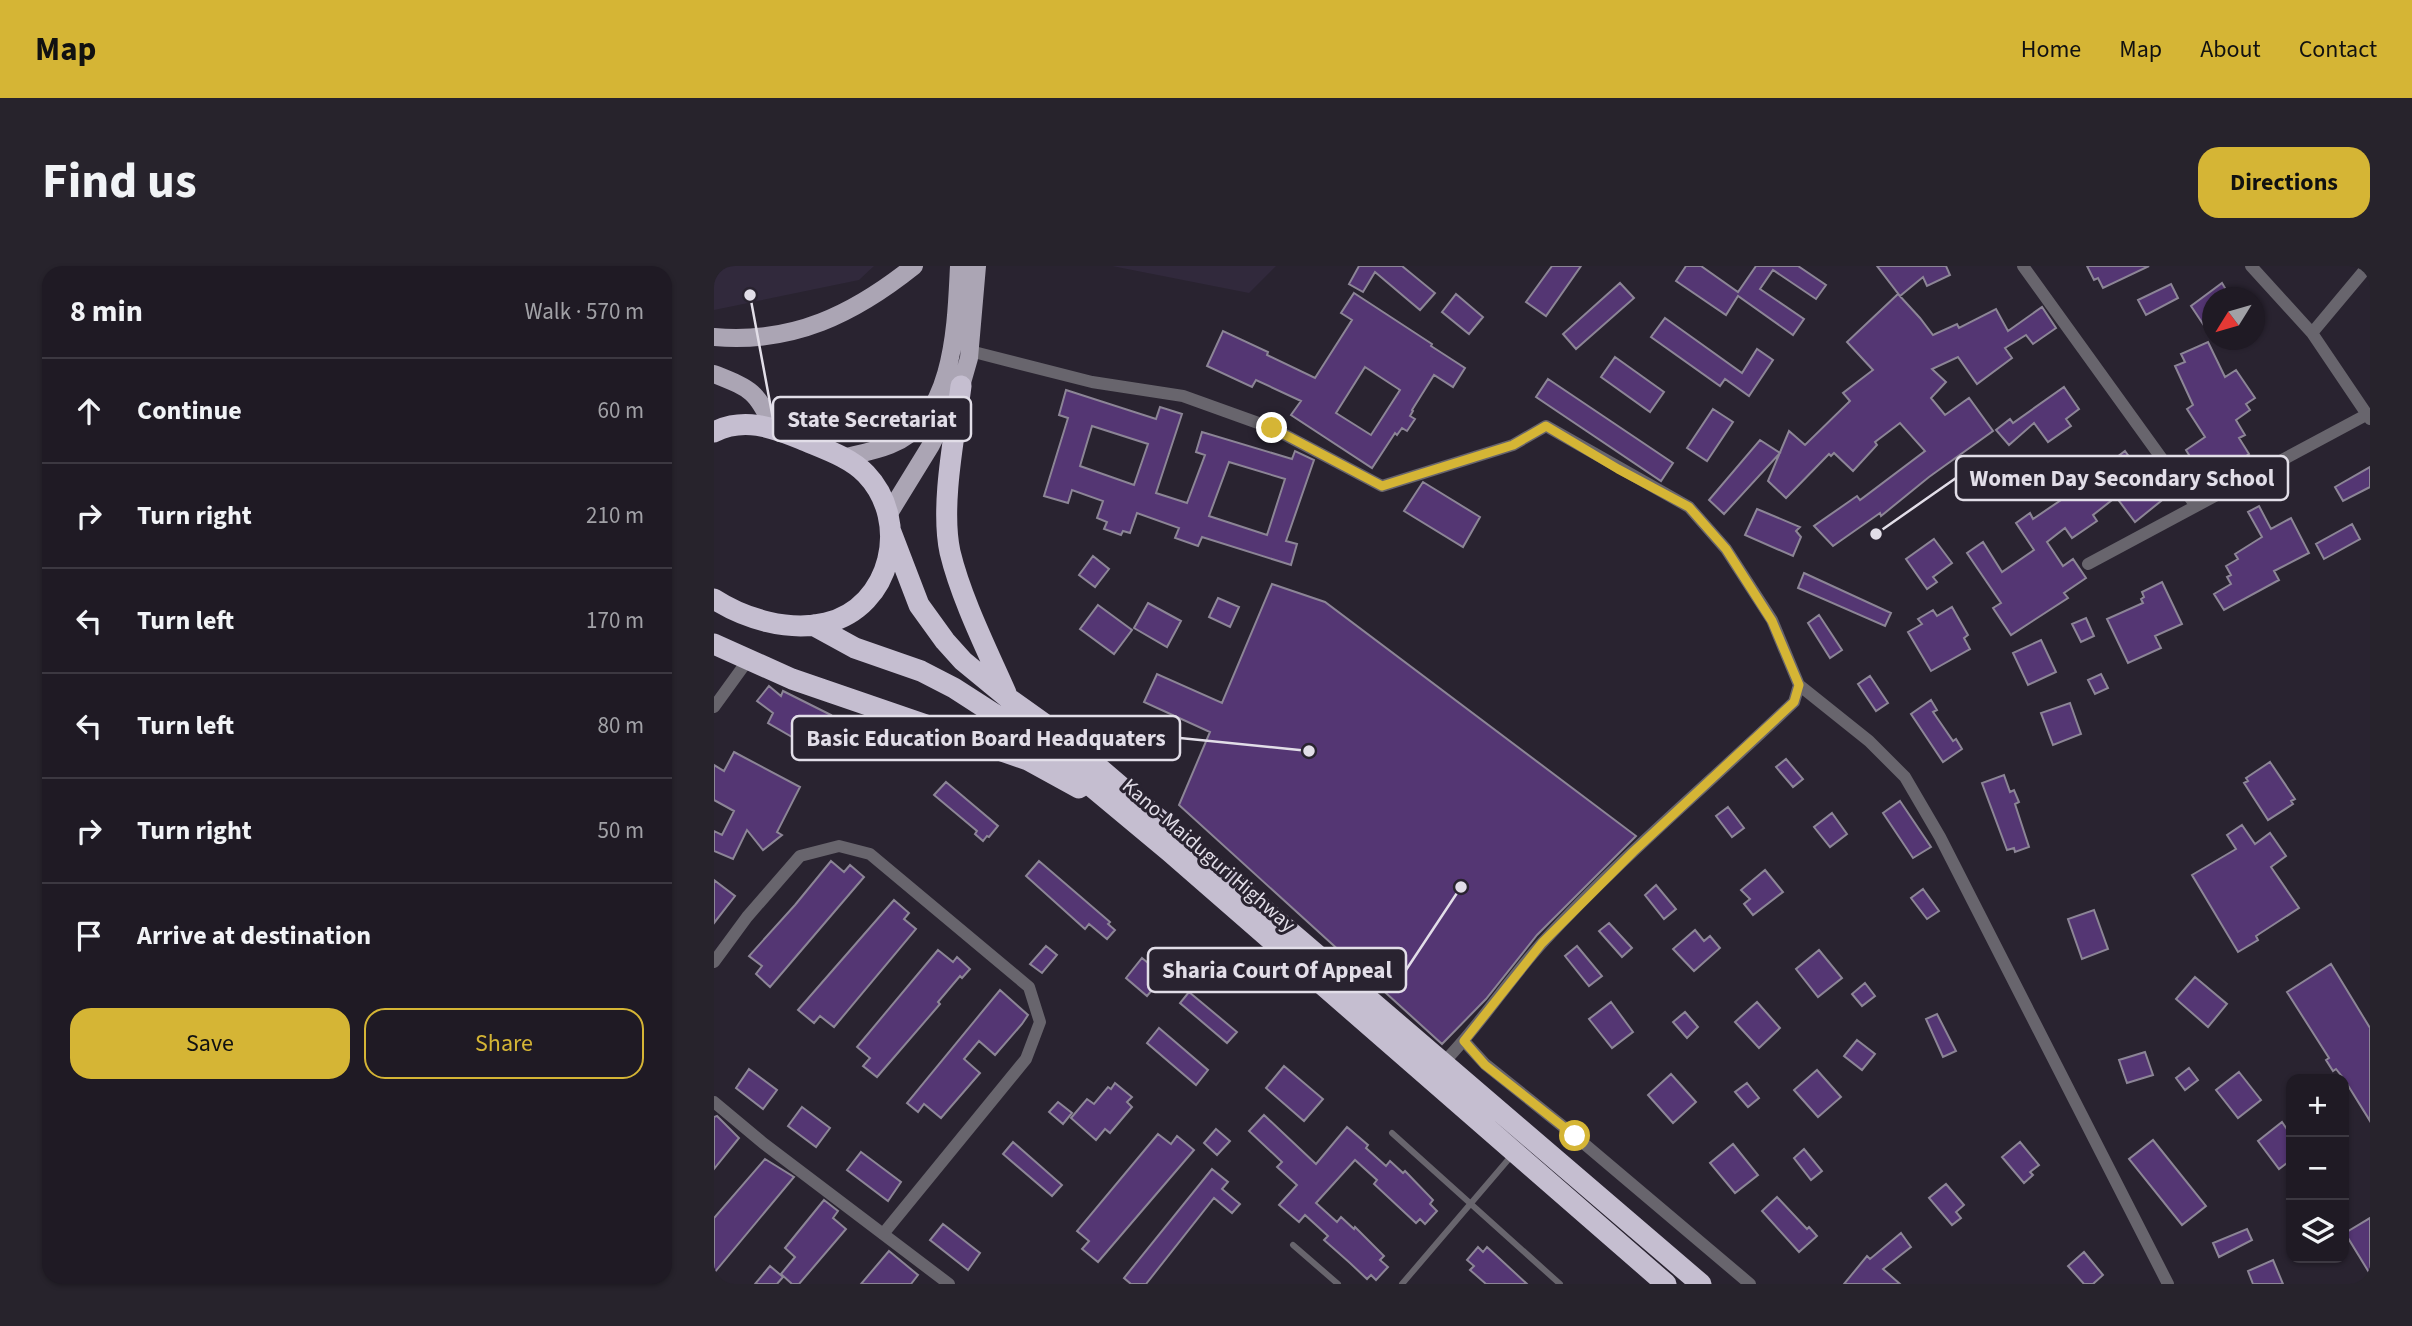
<!DOCTYPE html>
<meta charset="utf-8">
<style>
body{margin:0;font-family:"Source Sans 3",sans-serif;background:#27232c;color:#f1f3f6}
.controls{position:absolute;right:21px;bottom:21px;display:grid;overflow:hidden;border-radius:14px;box-shadow:0 2px 5px #0004}
.controls button{width:63px;height:63px;display:grid;place-items:center;padding:0;border:0;border-bottom:2px solid #3c3841;background:#1f1a24;color:#f1f3f6;font:35px sans-serif}
.compass{position:absolute;left:1488px;top:21px;width:63px;height:63px;border-radius:50%;background:#1f1a24;box-shadow:0 2px 5px #0004;rotate:233deg}
.stop{position:absolute;width:21px;height:21px;margin:-16px;border:5px solid #d5b535;border-radius:50%;background:#fff}
.stop.end{background:#d5b535;border-color:#fff;box-shadow:0 2px 7px #0008}
.list{margin:0;padding:0;list-style:none}
h2{display:flex;justify-content:space-between;align-items:center;height:91px;margin:0;padding:0 28px;font-size:30px}
h2 small{font-size:23px;font-weight:400;color:#a1a1a6}
.list li{display:grid;grid-template-columns:46px 1fr auto;gap:21px;align-items:center;box-sizing:border-box;height:105px;padding:0 28px;border-top:2px solid #3c3841}
.list b{display:block;font-size:26px;white-space:nowrap}
.list em{font-size:23px;font-style:normal;color:#a1a1a6}
.actions{display:flex;gap:14px;padding:21px 28px}
.actions a{flex:1;padding:16px 0;border:2px solid #d5b535;border-radius:21px;text-align:center;font-size:24px;color:#d5b535}
.actions .main{background:#d5b535;color:#111}
.icon{flex:none;width:38px;height:38px;fill:none;stroke:currentColor;stroke-width:2;stroke-linecap:round;stroke-linejoin:round}
.map{position:relative;flex:none;width:1656px;height:1018px;overflow:hidden;border-radius:21px}
header{display:flex;align-items:center;gap:42px;box-sizing:border-box;height:98px;padding:0 35px;background:#d5b535;color:#111}
header strong{font-size:33px}
nav{display:flex;gap:38px;margin-inline-start:auto;font-size:24px}
.intro{display:flex;align-items:center;justify-content:space-between;box-sizing:border-box;height:168px;padding:0 42px}
h1{margin:0;font-size:49px}
.button{padding:18px 32px;border-radius:21px;background:#d5b535;color:#111;font-size:24px;font-weight:700}
main{display:flex;gap:42px;padding:0 42px}
aside{flex:1;background:#1f1a24;border-radius:21px;box-shadow:0 2px 5px #0004}
.map>svg:first-child{display:block}
.built{fill:#31293c}
.building{fill:#543673;stroke:#8c8596;stroke-width:2;fill-rule:evenodd}
.lines{fill:none;stroke-linecap:round;stroke-linejoin:round}
.lane{stroke:#68656d;stroke-width:6}
.street{stroke:#68656d;stroke-width:12}
.primary{stroke:#aba5b4;stroke-width:18}
.highway{stroke:#c5bed0;stroke-width:21}
.route{stroke:#d5b535;stroke-width:9}
.labels{text-anchor:middle;stroke-width:6;stroke-linejoin:round;paint-order:stroke}
.street-label{font-size:21px;fill:#e2dee8;stroke:#292330}
.leader{fill:none;stroke:#e2dee8;stroke-width:2.5}
.callout-dot{fill:#e2dee8;stroke:#292330;stroke-width:2.5}
.callout{fill:#292330;stroke:#e2dee8;stroke-width:2.5}
.callout-label{font-size:23px;text-anchor:middle;font-weight:bold;fill:#e2dee8}
</style>
<header>
<strong>Map</strong>
<nav><a>Home</a><a>Map</a><a>About</a><a>Contact</a></nav>
</header>
<div class="intro"><h1>Find us</h1><a class="button">Directions</a></div>
<main>
<aside>
<h2>8 min<small>Walk · 570 m</small></h2>
<ul class="list">
<li><svg class="icon" aria-label="ahead" viewBox="0 0 24 24"><path d="M12 20V5M6 11l6-6 6 6"/></svg><div><b>Continue</b></div><em>60 m</em></li>
<li><svg class="icon" aria-label="right" viewBox="0 0 24 24"><path d="M7 20v-9h11M14 6l5 5-5 5"/></svg><div><b>Turn right</b></div><em>210 m</em></li>
<li><svg class="icon" aria-label="left" viewBox="0 0 24 24"><path d="M17 20v-9H6M10 6l-5 5 5 5"/></svg><div><b>Turn left</b></div><em>170 m</em></li>
<li><svg class="icon" aria-label="left" viewBox="0 0 24 24"><path d="M17 20v-9H6M10 6l-5 5 5 5"/></svg><div><b>Turn left</b></div><em>80 m</em></li>
<li><svg class="icon" aria-label="right" viewBox="0 0 24 24"><path d="M7 20v-9h11M14 6l5 5-5 5"/></svg><div><b>Turn right</b></div><em>50 m</em></li>
<li><svg class="icon" aria-label="arrive" viewBox="0 0 24 24"><path d="M6 21V4h12l-3 4 3 4H6"/></svg><div><b>Arrive at destination</b></div></li>
</ul>
<div class="actions"><a class="main">Save</a><a>Share</a></div>
</aside>
<div class="map">
<svg width="1656" height="1018" viewBox="0 0 1656 1018">
<rect width="100%" height="100%" fill="#292330"/>
<!-- built -->
<path class="built" d="M0 0H160L145 14 0 44Z
M398 0H562L535 27Z"/>
<!-- building -->
<path class="building" d="M645 0H688L721 27 706 44 661 6 649 26 635 18Z
M838 0H867L832 50 812 36Z
M972 0H987L1024 26 1042 0H1084L1112 19 1102 33 1059 4 1046 23 1090 53 1079 69 1024 30 1012 49 962 15Z
M1163 0H1232L1236 9 1213 20 1209 11 1186 30Z
M1373 0H1435L1389 22 1384 12 1380 14Z
M906 17 920 32 862 83 849 68Z
M1508 17 1517 32H1499V73L1477 40Z
M1457 18 1464 32 1432 49 1424 34Z
M640 27 718 78 717 80 751 102 739 121 720 109 698 144 699 145 696 150 701 153 693 165 688 162 683 169 681 167 658 202 577 149 587 135 542 114 538 121 493 100 509 65 554 86 553 89 601 112 638 54 627 47ZM651 101 686 124 657 169 622 147Z
M742 28 769 51 755 68 728 46Z
M1184 28 1206 52 1219 69 1243 58 1245 62 1282 43 1294 65 1328 41 1342 62 1319 78 1312 69 1291 82 1298 92 1263 118 1244 91 1218 103 1232 116 1217 132 1231 149 1255 132 1279 165 1215 211 1167 250 1166 247 1119 280 1100 260 1143 230 1146 234 1211 185 1186 157 1161 176 1163 179 1139 205 1120 187 1117 190 1115 188 1072 232 1054 215 1075 165 1091 179 1136 135 1129 127 1159 104 1133 76Z
M951 52 1028 107 1043 83 1059 94 1035 130 1011 113 1006 120 937 71Z
M1494 76 1511 111 1522 104 1541 132 1532 138 1536 144 1522 154 1531 169 1525 172 1535 188 1502 210 1504 214 1494 220 1472 184 1491 171 1473 143 1479 139 1461 100 1471 96 1467 88Z
M901 91 950 126 936 146 887 111Z
M834 113 959 197 947 215 822 131Z
M1350 121 1365 143 1352 153 1357 160 1334 176 1320 157 1295 179 1282 164 1296 153 1299 157Z
M352 124 442 153 446 141 468 148 442 227 473 237 491 189 482 186 488 166 578 193 581 185 600 194 572 275 583 278 577 299 488 271 484 280 461 272 465 262 423 247 416 267 409 265 407 269 390 263 393 256 383 252 389 235 358 224 354 237 330 230 354 152 345 149ZM378 160 434 178 420 219 366 200ZM515 196 571 213 553 269 495 250Z
M999 143 1019 156 993 195 973 182Z
M1046 174 1066 187 1010 248 995 234Z
M1411 185 1447 235 1421 256 1402 231 1379 249 1383 255 1358 272 1351 262 1333 276 1349 300 1359 293 1372 312 1350 327 1354 332 1297 369 1279 342 1287 337 1253 287 1269 276 1288 306 1320 284 1302 257 1316 247 1319 253 1384 209 1382 207Z
M1656 201V221L1629 235 1621 221Z
M709 216 766 251 749 281 690 245Z
M1545 240 1557 263 1577 252 1595 287 1560 305 1565 314 1510 344 1500 328 1517 318 1513 311 1517 309 1512 300 1524 293 1521 288 1548 271 1534 246Z
M1043 243 1086 261 1082 265 1087 271 1079 290 1031 269Z
M1638 258 1646 273 1610 293 1602 278Z
M1220 273 1238 297 1219 311 1223 316 1213 323 1192 293Z
M379 290 395 303 381 321 365 309Z
M1090 307 1177 347 1171 360 1084 322Z
M1448 316 1468 358 1441 370 1447 382 1414 397 1393 353 1429 337 1427 333 1430 331 1428 326Z
M558 318 611 336 922 570 823 669 772 733 728 778 465 539 496 466 430 436 443 408 508 437Z
M504 332 525 341 516 361 495 351Z
M434 337 467 355 453 381 420 362Z
M384 339 418 364 400 388 366 363Z
M1238 341 1254 369 1250 372 1256 383 1217 405 1194 366 1208 358 1204 353 1219 344 1223 350Z
M1105 349 1128 384 1116 392 1094 357Z
M1372 352 1380 370 1367 376 1358 358Z
M1327 374 1342 406 1314 419 1299 387Z
M1387 408 1394 422 1381 428 1374 414Z
M1156 410 1174 437 1162 445 1144 418Z
M55 420 67 430 69 425 117 449 97 482 54 457 59 447 43 435Z
M1217 434 1223 444 1219 446 1239 475 1242 473 1248 483 1229 496 1197 448Z
M1356 437 1367 468 1339 479 1327 447Z
M20 486 86 521 63 566 68 569 49 584 33 564 19 593 0 585V565L8 569 20 545 0 534V499L10 505Z
M1072 493 1089 513 1079 521 1062 501Z
M1556 496 1581 533 1577 535 1579 538 1554 554 1530 517 1534 515 1532 512Z
M1290 509 1296 526 1300 524 1305 536 1301 538 1315 581 1301 586 1300 582 1293 584 1268 517Z
M232 516 284 560 275 571 273 570 269 575 261 568 263 565 220 529Z
M1186 535 1217 581 1199 592 1169 547Z
M1014 541 1030 562 1018 571 1002 550Z
M1118 547 1133 568 1116 581 1100 561Z
M1528 559 1541 578 1556 567 1572 590 1557 601 1585 642 1542 670 1544 674 1524 686 1478 609 1522 583 1513 569Z
M117 595 130 606 136 599 150 611 56 721 42 708 48 700 35 690 81 639Z
M325 595 396 656 394 658 401 664 393 673 375 658 371 663 312 610Z
M1051 604 1069 626 1039 649 1030 638 1036 633 1027 624Z
M0 614 21 630 0 657Z
M942 619 962 643 950 653 931 629Z
M1209 623 1225 645 1213 653 1197 632Z
M180 634 195 647 190 653 202 663 120 761 106 750 100 757 84 744Z
M1380 644 1394 683 1368 693 1354 653Z
M895 657 918 682 908 691 885 665Z
M981 664 990 675 996 670 1006 682 980 705 959 683Z
M332 680 343 689 328 707 316 698Z
M863 680 888 710 875 720 851 690Z
M224 684 239 696 243 691 256 703 248 712 246 710 224 736 226 738 163 811 149 800 156 792 143 781Z
M1105 684 1128 712 1104 731 1082 703Z
M428 692 450 710 433 730 412 712Z
M1617 698 1656 762V855L1630 813 1622 803 1619 805 1612 794 1615 792 1573 726Z
M1481 711 1513 738 1494 761 1462 733Z
M1151 717 1161 730 1148 740 1138 728Z
M286 724 314 749 308 758 281 789 265 775 250 793 266 807 227 852 210 838 204 846 193 837Z
M475 726 523 766 513 777 466 737Z
M897 736 919 766 898 782 875 753Z
M1043 736 1066 762 1045 782 1021 756Z
M971 746 984 761 973 772 959 756Z
M1223 748 1242 785 1229 791 1212 753Z
M445 762 494 804 482 819 433 777Z
M1143 774 1161 788 1148 804 1130 790Z
M1431 786 1439 809 1413 817 1405 794Z
M570 800 609 833 590 855 552 822Z
M1475 802 1484 814 1471 824 1462 812Z
M35 803 63 824 49 843 22 822Z
M1103 804 1127 831 1104 851 1080 824Z
M1525 806 1547 834 1524 852 1502 824Z
M957 808 982 836 959 857 934 829Z
M401 817 418 831 413 836 418 841 396 867 391 863 382 874 357 852 373 833 380 838 394 821 397 823Z
M1033 817 1045 832 1034 841 1021 826Z
M344 836 358 847 349 858 335 846Z
M88 841 116 862 102 881 74 860Z
M550 849 602 898 633 861 654 879 652 882 672 900 676 895 689 907 691 905 719 934 716 938 723 945 711 958 706 953 702 957 660 918 663 914 641 894 602 937 623 956 627 951 640 963 641 961 670 990 666 994 674 1001 662 1014 657 1009 653 1013 636 997 610 974 614 970 591 949 585 956 565 939 583 919 563 901 568 896 535 865Z
M3 850 25 872 0 903V851Z
M1568 856 1577 869V894L1565 903 1544 875Z
M502 863 516 875 503 889 490 877Z
M444 868 457 878 463 870 480 884 384 996 368 983 375 975 363 965Z
M1439 874 1492 940 1468 959 1415 893Z
M299 876 348 919 338 930 289 888Z
M1306 876 1325 899 1316 906 1319 909 1310 917 1288 891Z
M1019 878 1044 909 1021 927 996 897Z
M1090 883 1108 905 1097 914 1080 892Z
M147 886 187 916 174 935 133 904Z
M51 893 80 911 0 1007V952Z
M498 903 514 916 508 923 526 938 518 947 500 932 432 1018H417L410 1012Z
M1232 918 1250 939 1242 946 1247 952 1238 959 1215 932Z
M1063 931 1093 963 1095 961 1103 970 1085 986 1048 945Z
M110 934 124 945 119 952 132 963 85 1018H78L67 1008 81 991 71 982Z
M1656 952V1008L1631 967Z
M229 958 266 987 254 1004 216 974Z
M1533 963 1538 974 1505 991 1499 977Z
M1187 967 1197 981 1169 1003 1186 1018H1130L1153 990 1156 993Z
M764 981 769 986 773 981 813 1018H772L756 1004 760 1000 753 994Z
M175 985 204 1009 197 1018H147Z
M1370 986 1389 1009 1379 1018H1370L1354 1000Z
M1559 994 1569 1018H1539L1534 1005Z
M56 1000 69 1011 63 1018H41Z"/>
<g class="lines">
<!-- lane -->
<path class="lane" d="M678 867 846 1018
M579 979 624 1018
M688 1018 799 888"/>
<!-- street -->
<path class="street" d="M1309 0 1482 240
M1537 0 1598 67 1656 153
M1598 67 1654 0
M256 85 378 116 469 130 558 162 668 220 799 179 832 160 975 241 1012 283 1058 354 1085 419 1155 475 1191 511 1226 571 1454 1018
M1374 298 1652 149
M0 441 34 394
M0 696 33 651 86 590 125 580 156 588 315 721 326 756 312 793 169 968
M750 775 771 798 861 870 1036 1018
M728 798C766 760 794 714 830 675 908 590 997 516 1080 436L1085 419
M0 836 49 877 235 1018"/>
<!-- primary -->
<path class="primary" d="M0 71C79 78 140 48 200 0
M0 108C37 123 42 124 59 161
M128 192C144 188 161 185 176 179 241 153 242 58 245 0
M174 249 217 179 247 120 255 92 263 0"/>
<!-- highway -->
<path class="highway" d="M247 120C241 168 226 239 236 286 247 332 273 384 292 427
M0 166C29 151 58 161 87 173 108 182 136 191 152 208 197 255 178 341 112 357 75 366 31 353 0 333
M177 266 205 339 231 375 249 395 294 432 349 471 987 1018
M99 359 141 382 207 405 240 422 310 467 348 496 456 586 952 1018
M0 378 78 413 314 494 365 522"/>
</g>
<g class="lines">
<!-- route -->
<path class="route" d="M558 162 668 220 799 179 832 160 904 203 975 241 1012 283 1058 355 1085 419 1080 436 919 586 828 677 750 775 771 799 861 870"/>
</g>
<g class="labels">
<!-- street labels -->
<g class="street-label">
<text transform="translate(495 589) rotate(41)" y="7">Kano-Maiduguri Highway</text>
</g>
</g>
<!-- callouts -->
<path class="leader" d="M36 29L59 153M1162 268L1242 212M595 485L466 472M747 621L692 704"/>
<g class="callout-dot">
<circle cx="36" cy="29" r="7"/>
<circle cx="1162" cy="268" r="7"/>
<circle cx="595" cy="485" r="7"/>
<circle cx="747" cy="621" r="7"/>
</g>
<g class="callout">
<rect x="59" y="131" width="198" height="44" rx="7"/>
<rect x="1242" y="190" width="332" height="44" rx="7"/>
<rect x="78" y="450" width="388" height="44" rx="7"/>
<rect x="434" y="682" width="258" height="44" rx="7"/>
</g>
<g class="callout-label">
<text x="158" y="161">State Secretariat</text>
<text x="1408" y="220">Women Day Secondary School</text>
<text x="272" y="480">Basic Education Board Headquaters</text>
<text x="563" y="712">Sharia Court Of Appeal</text>
</g>
</svg>
<div class="controls">
<button>+</button>
<button>−</button>
<button><svg class="icon" aria-label="layers" viewBox="0 0 24 24"><path d="M12 4l9 5-9 5-9-5zM3 14l9 5 9-5"/></svg></button>
</div>
<svg class="compass" viewBox="-18 -18 36 36"><path d="M0-13l5 13h-10z" fill="#e53935"/><path d="M0 13l5-13h-10z" fill="#a1a1a6"/></svg>
<div class="stop" style="left:861px;top:870px"></div>
<div class="stop end" style="left:558px;top:162px"></div>
</div>
</main>
